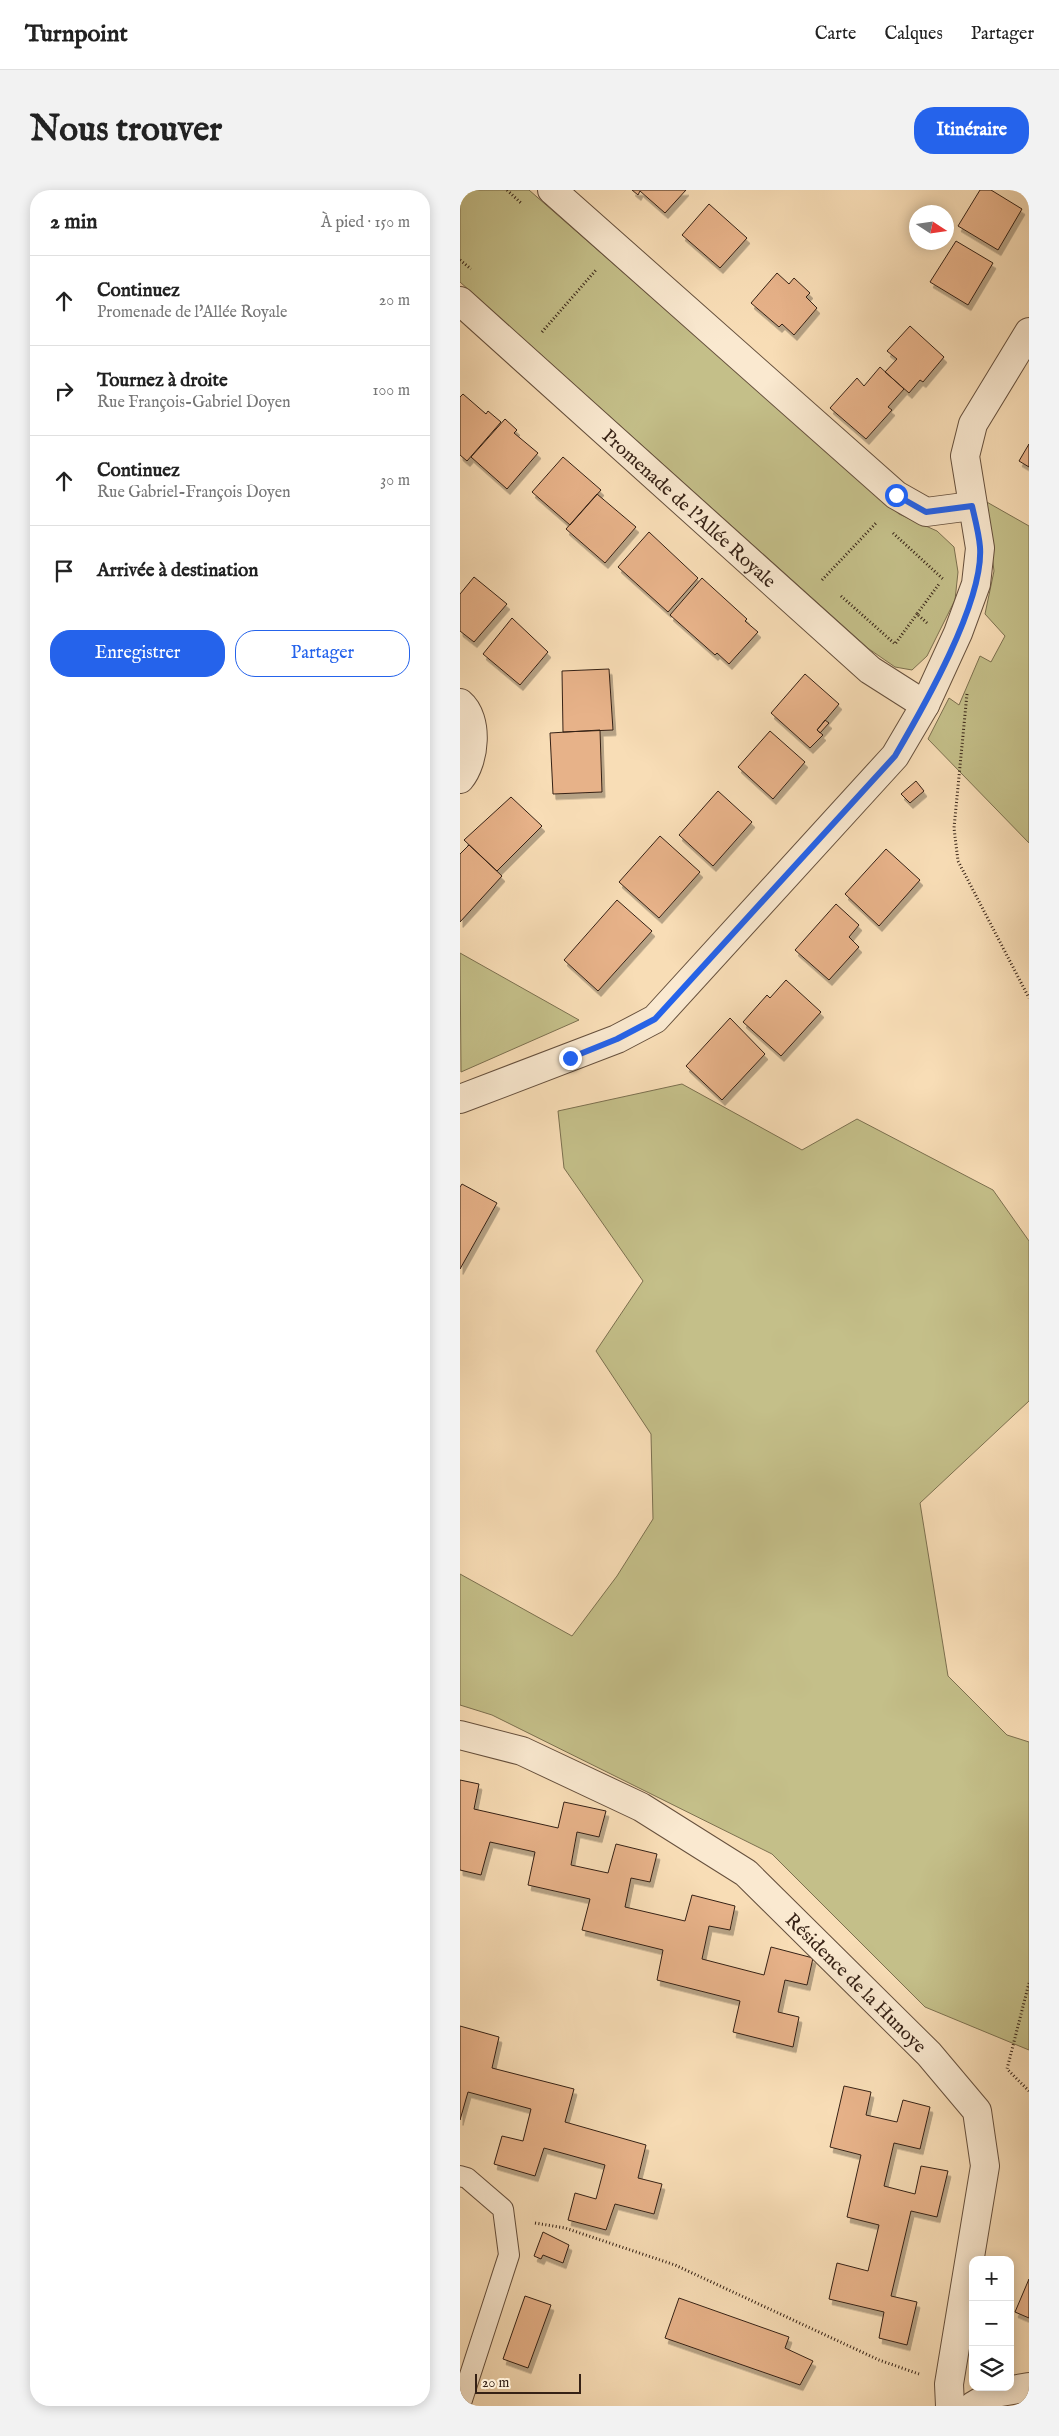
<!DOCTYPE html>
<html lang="fr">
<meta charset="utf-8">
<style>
body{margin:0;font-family:"IM FELL English",serif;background:#f2f2f2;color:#222}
.controls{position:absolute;right:15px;bottom:15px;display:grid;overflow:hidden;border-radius:10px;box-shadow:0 2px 12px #0003}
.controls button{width:45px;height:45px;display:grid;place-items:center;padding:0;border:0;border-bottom:1px solid #e0e0e0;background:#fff;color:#222;font:25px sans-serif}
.compass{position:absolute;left:449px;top:15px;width:45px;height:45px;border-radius:50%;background:#fff;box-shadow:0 2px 12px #0003;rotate:102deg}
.scale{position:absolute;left:15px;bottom:12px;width:106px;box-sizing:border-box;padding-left:5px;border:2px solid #352115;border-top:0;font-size:14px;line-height:18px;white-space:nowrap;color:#352115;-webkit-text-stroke:4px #fae9d0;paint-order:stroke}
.stop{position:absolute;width:15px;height:15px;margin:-11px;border:4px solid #2563eb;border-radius:50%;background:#fff}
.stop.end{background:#2563eb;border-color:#fff;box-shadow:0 1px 5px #0008}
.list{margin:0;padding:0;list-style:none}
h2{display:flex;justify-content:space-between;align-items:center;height:65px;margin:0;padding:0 20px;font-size:21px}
h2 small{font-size:16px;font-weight:400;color:#767676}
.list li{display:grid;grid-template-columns:32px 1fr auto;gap:15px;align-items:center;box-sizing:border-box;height:90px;padding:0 20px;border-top:1px solid #e0e0e0}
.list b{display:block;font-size:19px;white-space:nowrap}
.list p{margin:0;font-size:16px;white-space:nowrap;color:#767676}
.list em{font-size:16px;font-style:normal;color:#767676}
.actions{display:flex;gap:10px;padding:15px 20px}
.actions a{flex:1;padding:11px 0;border:1px solid #2563eb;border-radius:20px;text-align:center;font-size:18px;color:#2563eb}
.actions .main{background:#2563eb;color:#fff}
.icon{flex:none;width:28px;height:28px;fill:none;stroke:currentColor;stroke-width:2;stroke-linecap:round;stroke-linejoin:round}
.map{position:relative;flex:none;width:569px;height:2216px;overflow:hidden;border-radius:20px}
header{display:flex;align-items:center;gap:30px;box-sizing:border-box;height:70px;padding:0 25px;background:#fff;border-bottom:1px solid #e0e0e0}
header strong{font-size:24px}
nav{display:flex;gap:28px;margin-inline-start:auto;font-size:18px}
.intro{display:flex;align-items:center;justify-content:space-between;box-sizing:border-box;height:120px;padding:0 30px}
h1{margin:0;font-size:35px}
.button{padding:12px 22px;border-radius:20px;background:#2563eb;color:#fff;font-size:18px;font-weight:700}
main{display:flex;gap:30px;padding:0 30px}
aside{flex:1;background:#fff;border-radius:20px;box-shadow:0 2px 12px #0003}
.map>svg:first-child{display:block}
.green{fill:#c4bf89;stroke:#7c704f}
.building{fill:#e7b289;stroke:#352115;filter:url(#shadow)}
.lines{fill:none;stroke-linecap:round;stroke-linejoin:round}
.service-casing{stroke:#66503d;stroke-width:22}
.minor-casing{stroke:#66503d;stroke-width:30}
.path{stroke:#352115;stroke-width:3;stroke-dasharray:1 2.5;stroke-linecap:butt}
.service{stroke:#fae9d0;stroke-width:20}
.minor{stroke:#fae9d0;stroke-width:28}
.route{stroke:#2563eb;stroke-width:6}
.labels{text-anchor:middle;stroke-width:4;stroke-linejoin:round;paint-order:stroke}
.street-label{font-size:19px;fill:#352115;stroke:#fae9d0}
</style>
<header>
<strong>Turnpoint</strong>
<nav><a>Carte</a><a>Calques</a><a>Partager</a></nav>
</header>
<div class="intro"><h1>Nous trouver</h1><a class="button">Itinéraire</a></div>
<main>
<aside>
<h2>2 min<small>À pied · 150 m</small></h2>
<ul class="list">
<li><svg class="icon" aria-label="ahead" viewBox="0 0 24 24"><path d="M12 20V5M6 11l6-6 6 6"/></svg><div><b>Continuez</b><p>Promenade de l'Allée Royale</p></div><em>20 m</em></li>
<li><svg class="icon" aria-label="right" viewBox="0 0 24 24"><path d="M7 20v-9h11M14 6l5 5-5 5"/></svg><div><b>Tournez à droite</b><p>Rue François-Gabriel Doyen</p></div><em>100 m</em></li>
<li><svg class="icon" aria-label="ahead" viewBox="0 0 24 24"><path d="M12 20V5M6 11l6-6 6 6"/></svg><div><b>Continuez</b><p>Rue Gabriel-François Doyen</p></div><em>30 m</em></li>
<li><svg class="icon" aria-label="arrive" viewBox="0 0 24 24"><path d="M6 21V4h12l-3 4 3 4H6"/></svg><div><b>Arrivée à destination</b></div></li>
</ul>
<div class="actions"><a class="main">Enregistrer</a><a>Partager</a></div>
</aside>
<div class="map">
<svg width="569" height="2216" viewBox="0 0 569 2216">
<defs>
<filter id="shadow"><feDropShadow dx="3" dy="5.5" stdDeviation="0" flood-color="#0004"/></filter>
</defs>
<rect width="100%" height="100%" fill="#f8ddb6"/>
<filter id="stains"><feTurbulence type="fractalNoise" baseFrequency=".004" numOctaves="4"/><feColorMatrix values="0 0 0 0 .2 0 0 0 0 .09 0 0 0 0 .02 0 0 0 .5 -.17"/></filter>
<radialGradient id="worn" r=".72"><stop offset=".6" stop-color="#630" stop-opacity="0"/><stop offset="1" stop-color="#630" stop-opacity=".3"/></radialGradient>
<!-- green -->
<path class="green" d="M0 0H69L439 324 477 341 494 357 498 382 495 410 467 466 452 480 435 477 409 459 0 92Z
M525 311 569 336V653L468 549 489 508 499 515 520 466 531 472 545 446 525 424 534 381Z
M0 763 119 830 1 882Z
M222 894 342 960 397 929 533 1000 569 1051V1211L460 1313 488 1486 547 1545 569 1552V1860L465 1817 312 1664 32 1525 0 1515V1384L112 1446 157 1386 193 1329 191 1244 136 1161 183 1091 104 978 98 921Z"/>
<!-- building -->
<path class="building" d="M172 0H226L205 23 180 1 178 5Z
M520 0H531L562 19 538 60 498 36Z
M249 14 287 48 260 78 222 45Z
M496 51 533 73 508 115 470 92Z
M317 83 329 94 334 88 350 103 346 107 357 118 334 145 322 134 319 137 291 113Z
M450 136 484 167 463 192 460 190 449 203 425 182 437 169 427 161Z
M420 177 444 199 428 217 432 220 406 249 370 218 397 188 404 196Z
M3 204 26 224 28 221 41 232 7 271 0 265V207Z
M45 229 57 240 54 243 78 263 47 299 11 267Z
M569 254V277L559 271Z
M103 267 141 300 110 335 72 302Z
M137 304 176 337 145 373 106 339Z
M189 342 238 388 208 422 158 377Z
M14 387 47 414 14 452 0 441V404Z
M242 388 287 429 285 431 298 442 269 474 257 463 255 465 210 425Z
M52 428 88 462 60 495 23 464Z
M149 479 153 540 103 542 102 481Z
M345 484 379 514 357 540 363 545 350 558 311 523Z
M365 530 369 533 360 543 357 540Z
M140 540 142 602 93 604 90 543Z
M310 541 345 572 313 609 278 577Z
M456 591 464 601 450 613 441 604Z
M258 601 292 632 253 676 219 645Z
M51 607 82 636 37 681 4 650Z
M200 646 240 682 199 728 159 692Z
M9 655 42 686 0 732V664Z
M426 659 460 690 419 736 385 704Z
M157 710 192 741 138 801 104 770Z
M376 714 399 735 389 747 399 757 369 790 335 760Z
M326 790 361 822 321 866 283 832 307 805 310 808Z
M270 828 305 864 262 910 226 876Z
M2 994 37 1013 0 1079V997Z
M0 1590 19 1594 14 1619 98 1638 104 1612 146 1621 139 1647 117 1642 111 1675 148 1683 156 1654 197 1664 190 1692 171 1688 165 1717 225 1731 232 1705 275 1716 270 1740 249 1736 242 1769 304 1785 311 1757 353 1768 347 1795 325 1790 318 1822 339 1827 333 1857 273 1842 280 1811 197 1790 203 1760 122 1740 130 1709 68 1695 75 1662 30 1652 21 1685 0 1680Z
M0 1836 39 1847 32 1878 114 1899 105 1932 186 1955 178 1988 202 1994 194 2024 155 2014 146 2040 108 2030 115 2003 136 2009 145 1975 84 1958 75 1986 34 1974 42 1946 63 1951 71 1919 8 1902 0 1930Z
M384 1896 411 1902 406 1925 437 1932 443 1910 470 1917 460 1959 434 1953 424 1996 455 2004 461 1976 488 1981 477 2027 451 2021 431 2106 457 2112 447 2155 419 2148 424 2122 369 2109 377 2073 408 2081 419 2035 387 2027 401 1965 370 1957Z
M83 2042 109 2055 103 2073 83 2065 81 2069 74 2066Z
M569 2089V2128L555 2122Z
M65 2106 91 2115 68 2178 43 2169Z
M219 2108 329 2147 325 2158 353 2171 340 2195 205 2148Z"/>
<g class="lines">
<defs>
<path id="service" d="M0 1986 7 1988 43 2019 49 2065 0 2216"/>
<g id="minor">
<path d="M92 0 436 305 466 322 512 316"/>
<path id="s1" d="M0 111 410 480 465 515"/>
<path d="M0 513C19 529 15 571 0 589"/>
<path d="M0 909 157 849 195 829 435 566 465 515 498 443 516 394 520 358 505 266 513 234 569 142"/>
<path id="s2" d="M0 1545 62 1561 181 1617 286 1683 469 1864 517 1921 525 1976 489 2194 490 2216"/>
<path d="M513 2216 535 2203 569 2197"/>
</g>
</defs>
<!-- service casing -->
<use href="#service" class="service-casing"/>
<!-- minor casing -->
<use href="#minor" class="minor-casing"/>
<!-- path -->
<path class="path" d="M47 0 62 14
M0 70 11 79
M82 142 136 80
M433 343 483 389
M362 390 417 332
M381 406 435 454 457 424
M467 433 457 424 479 394
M507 504 494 638 498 671 569 808
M569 1793 547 1879 569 1901
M75 2033 105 2038 215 2075 419 2170 459 2184"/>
<!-- service -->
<use href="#service" class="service"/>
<!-- minor -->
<use href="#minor" class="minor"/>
</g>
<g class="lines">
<!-- route -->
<path class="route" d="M110 868 157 849 195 829 435 566C463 518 524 412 520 357 519 344 515 329 512 316L466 322 436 305"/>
</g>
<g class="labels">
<!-- street labels -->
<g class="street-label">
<text dy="7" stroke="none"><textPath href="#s1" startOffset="309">Promenade de l'Allée Royale</textPath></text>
<text dy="7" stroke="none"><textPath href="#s2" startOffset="475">Résidence de la Hunoye</textPath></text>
</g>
</g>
<rect width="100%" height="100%" filter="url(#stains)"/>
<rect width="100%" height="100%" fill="url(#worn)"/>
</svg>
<div class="controls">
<button>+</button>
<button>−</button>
<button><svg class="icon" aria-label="layers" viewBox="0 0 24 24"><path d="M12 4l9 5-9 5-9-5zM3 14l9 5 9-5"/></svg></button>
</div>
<svg class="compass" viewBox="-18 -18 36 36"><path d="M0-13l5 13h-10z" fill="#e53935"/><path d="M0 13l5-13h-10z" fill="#767676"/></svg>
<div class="scale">20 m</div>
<div class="stop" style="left:436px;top:305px"></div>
<div class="stop end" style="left:110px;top:868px"></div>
</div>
</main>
